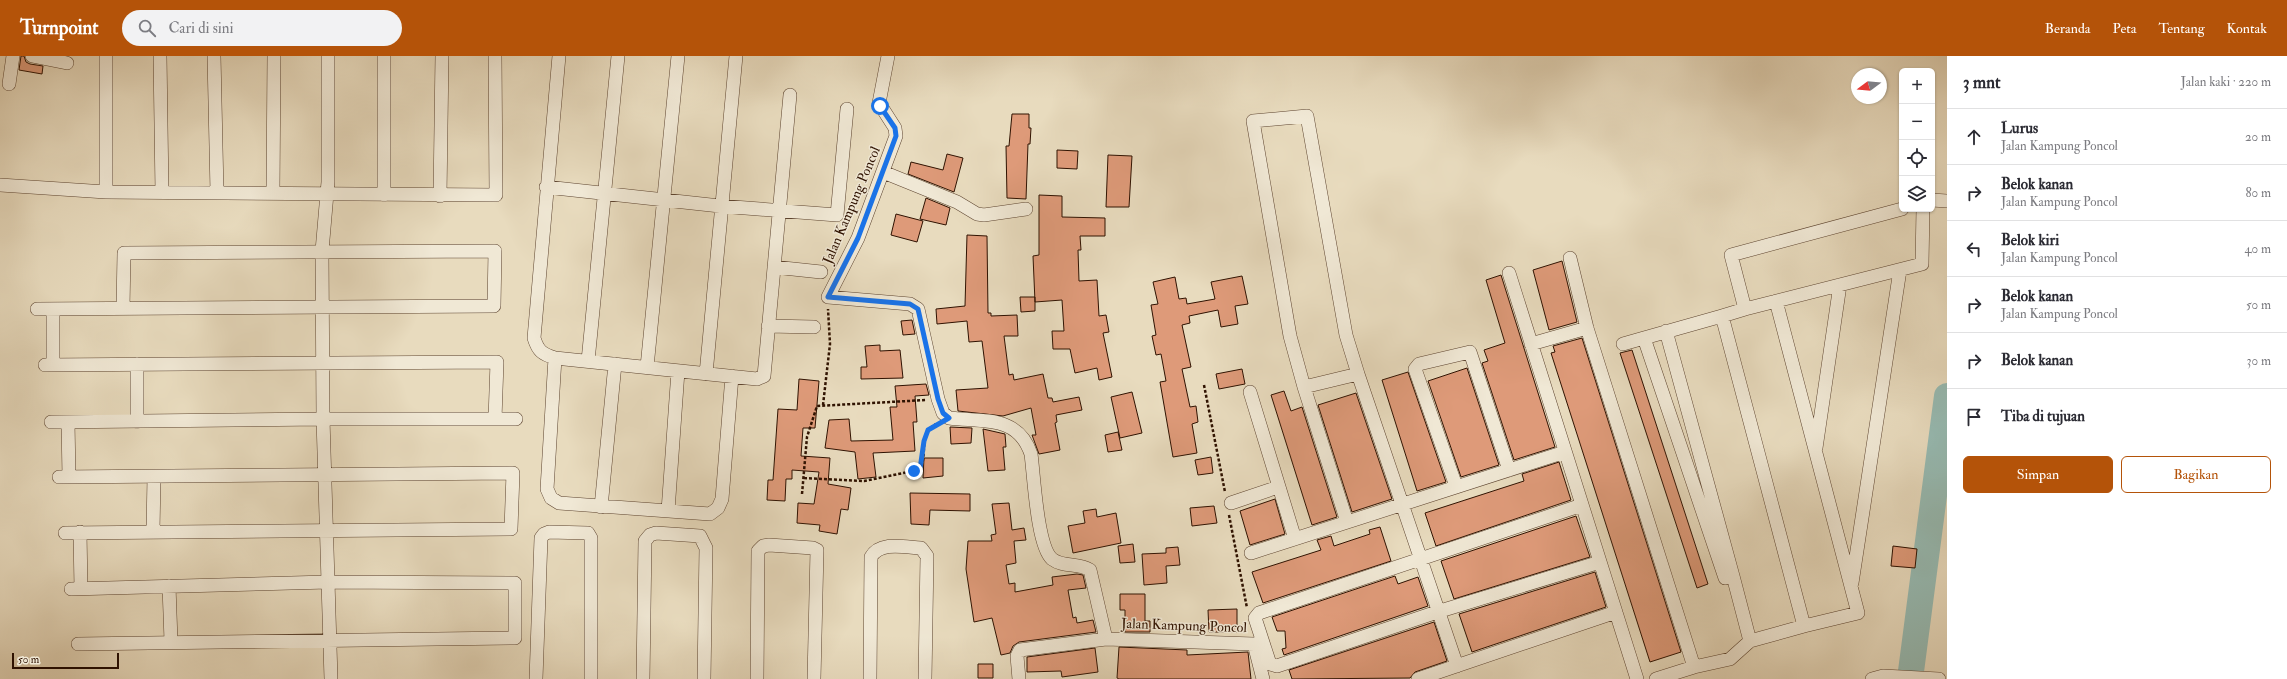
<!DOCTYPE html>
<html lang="id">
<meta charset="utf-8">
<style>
body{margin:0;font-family:"IM FELL Double Pica",serif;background:#f2f2f3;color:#2b2b33}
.controls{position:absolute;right:12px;top:12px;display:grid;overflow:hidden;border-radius:6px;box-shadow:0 1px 3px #0004}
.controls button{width:36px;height:36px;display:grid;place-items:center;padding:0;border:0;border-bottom:1px solid #e1e1e2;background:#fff;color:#2b2b33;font:20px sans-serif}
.compass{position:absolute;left:1851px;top:12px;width:36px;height:36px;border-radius:50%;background:#fff;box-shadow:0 1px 3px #0004;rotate:254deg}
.scale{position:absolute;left:12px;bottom:10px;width:107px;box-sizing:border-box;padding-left:4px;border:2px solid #2f1201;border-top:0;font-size:11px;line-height:14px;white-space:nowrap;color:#2f1201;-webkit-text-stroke:3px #f0e8d5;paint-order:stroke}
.stop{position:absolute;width:12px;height:12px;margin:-9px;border:3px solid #1a73e8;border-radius:50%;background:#fff}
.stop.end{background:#1a73e8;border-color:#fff;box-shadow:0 1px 4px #0008}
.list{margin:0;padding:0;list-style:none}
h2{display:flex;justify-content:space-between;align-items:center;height:52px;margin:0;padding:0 16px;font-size:17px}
h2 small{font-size:13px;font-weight:400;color:#7c7c81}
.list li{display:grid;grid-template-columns:26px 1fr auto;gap:12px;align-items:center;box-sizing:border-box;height:56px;padding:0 16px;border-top:1px solid #e1e1e2}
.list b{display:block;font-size:15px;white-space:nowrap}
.list p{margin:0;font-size:13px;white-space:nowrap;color:#7c7c81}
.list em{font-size:13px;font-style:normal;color:#7c7c81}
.actions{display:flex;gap:8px;padding:12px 16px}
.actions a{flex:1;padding:9px 0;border:1px solid #b45309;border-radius:6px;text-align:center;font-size:14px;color:#b45309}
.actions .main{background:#b45309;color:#fff}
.icon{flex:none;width:22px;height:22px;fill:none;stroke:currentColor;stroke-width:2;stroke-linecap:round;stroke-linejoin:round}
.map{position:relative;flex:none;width:1947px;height:623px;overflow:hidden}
header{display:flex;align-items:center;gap:24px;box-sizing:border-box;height:56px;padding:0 20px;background:#b45309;color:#fff}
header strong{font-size:19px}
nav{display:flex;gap:22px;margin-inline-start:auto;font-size:14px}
.search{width:280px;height:36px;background:#f2f2f3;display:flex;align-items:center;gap:10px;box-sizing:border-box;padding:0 14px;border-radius:22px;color:#7c7c81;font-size:15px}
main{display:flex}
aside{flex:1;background:#fff}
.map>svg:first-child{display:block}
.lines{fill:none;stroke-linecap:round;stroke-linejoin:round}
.river{stroke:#97bbb3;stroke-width:26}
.building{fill:#de9a79;stroke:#2f1201}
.street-casing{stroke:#5d4430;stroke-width:14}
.path{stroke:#2f1201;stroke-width:2.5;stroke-dasharray:3 2;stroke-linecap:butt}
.street{stroke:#f0e8d5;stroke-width:13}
.route{stroke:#1a73e8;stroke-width:5}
.labels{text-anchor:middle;stroke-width:3;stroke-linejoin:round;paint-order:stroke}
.street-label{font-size:14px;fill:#2f1201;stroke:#f0e8d5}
</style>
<header>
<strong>Turnpoint</strong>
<div class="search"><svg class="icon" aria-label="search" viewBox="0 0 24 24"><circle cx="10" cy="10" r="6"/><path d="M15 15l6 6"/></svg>Cari di sini</div>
<nav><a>Beranda</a><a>Peta</a><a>Tentang</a><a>Kontak</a></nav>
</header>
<main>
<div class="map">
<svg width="1947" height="623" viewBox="0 0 1947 623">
<rect width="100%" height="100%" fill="#e8dbbe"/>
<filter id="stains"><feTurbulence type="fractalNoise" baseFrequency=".005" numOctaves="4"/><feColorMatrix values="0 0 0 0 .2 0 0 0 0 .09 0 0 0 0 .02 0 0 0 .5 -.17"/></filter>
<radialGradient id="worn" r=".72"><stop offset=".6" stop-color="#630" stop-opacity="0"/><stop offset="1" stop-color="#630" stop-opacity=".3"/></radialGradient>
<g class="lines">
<!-- river -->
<path class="river" d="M1910 623 1947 340"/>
</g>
<!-- building -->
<path class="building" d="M21 0H24L26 6 30 8 43 10 42 18 19 14Z
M1012 58H1029V72H1031L1030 88H1028L1026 143 1007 142 1006 90H1009Z
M1057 94 1078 95 1077 113 1057 112Z
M947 98 963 102 954 136 908 118 911 106 943 114Z
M1108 99 1132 100 1129 151H1106Z
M1039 139 1062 140V161L1105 162V180H1080L1081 194H1078L1079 225 1097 224 1099 260 1106 259 1109 276 1103 277 1112 321 1099 324 1097 312 1075 317 1070 293H1053L1052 275H1064L1062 244 1035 246 1033 200 1039 199Z
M926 142 950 152 946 169 920 163Z
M896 158 923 165 917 186 891 179Z
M967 179 987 180 988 257H991V260L1017 259 1018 280H1004L1009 319 1013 318 1014 324 1043 318 1048 342H1052L1053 346 1079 341 1082 354 1056 359 1057 366 1055 367 1060 394 1039 398 1032 379H1036L1031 352 1003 360 958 355 956 334 988 332 982 285 969 286 967 265 937 268 936 253 965 250Z
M1562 205 1577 266 1549 274 1533 214Z
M1501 219 1555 391 1514 404 1482 307 1488 305 1484 294 1505 287 1486 224Z
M1242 220 1248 248 1235 250 1238 268 1221 271 1218 254 1189 260 1190 267 1182 269 1191 311 1182 313 1190 351 1196 350 1198 366 1192 368 1197 397 1173 401 1160 326 1166 325 1161 298 1156 299 1152 280 1156 279 1151 249 1158 248 1153 226 1175 221 1179 243 1186 242 1187 248 1215 243 1211 226Z
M1020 241H1035V255L1021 256Z
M912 264 915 278 903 279 901 265Z
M1582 282 1681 596 1650 606 1551 297 1555 296 1553 290Z
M880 289V295L900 294 903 322 861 323V311H867L865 290Z
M1632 294 1708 528 1697 532 1620 297Z
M1467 312 1499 409 1461 421 1428 325Z
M1242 313 1245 328 1219 333 1216 318Z
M1408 316 1446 426 1417 435 1382 324Z
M799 323 819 325 815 372H803L801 400 830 402 828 428 851 432 848 454 841 453 837 478 819 475 820 469 797 467 798 447 814 448 819 416 792 414V423H786L785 445 767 444 768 424H773L778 353 797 354Z
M926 328 929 339 915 340 917 366H913L915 395 873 397 876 421 858 423 855 396 825 392 829 364 849 363 851 385 893 384 890 351H897L895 330Z
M1284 335 1291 355 1302 351 1337 461 1312 469 1271 339Z
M1132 336 1142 377 1120 382 1111 341Z
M1356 337 1392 443 1352 456 1318 349Z
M950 371 972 372 971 387 951 388Z
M983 373 1005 378 1006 391H1003L1005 414 988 415Z
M1118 376 1122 394 1108 396 1105 379Z
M1211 401 1213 417 1198 419 1195 404Z
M924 402H943V420L923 422Z
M1559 406 1571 444 1436 490 1425 457 1524 425 1522 418Z
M910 437 970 438V455L930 454 929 469 911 468Z
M1275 443 1285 478 1250 489 1240 455Z
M1009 447 1012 474 1024 472 1026 484 1014 485 1016 507 1006 509 1009 528 1015 527V536L1053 529 1052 521 1077 518 1083 519 1086 532 1068 534 1073 562 1076 561 1077 567 1093 564 1096 576 1019 586 1013 590 1010 597 1001 599 992 562 974 566 966 513 968 485H992L991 479 996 478 992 448Z
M1214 450 1217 467 1192 470 1190 452Z
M1096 453 1097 461 1116 457 1121 487 1073 497 1068 470 1085 467 1083 455Z
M1576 460 1590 501 1454 543 1441 505Z
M1380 471 1391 505 1263 547 1252 516 1321 494 1317 484 1331 480 1334 490 1370 478 1369 474Z
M1133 488 1135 506 1120 507 1118 490Z
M1893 490 1917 493 1915 512 1891 510Z
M1178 491 1180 509 1166 510 1167 527 1144 529 1142 498 1166 497V492Z
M1595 516 1606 551 1472 596 1459 558Z
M1395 520 1398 528 1418 521 1428 550 1284 599 1282 593 1286 592 1285 575H1277L1272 561Z
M1120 538H1145V565H1150V576H1125V554H1120Z
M1237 553V576H1209L1208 554Z
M1434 566 1447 605 1415 616 1410 622 1292 623 1289 614Z
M1119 591 1187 594V599L1248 596 1251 623H1119L1117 622Z
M1095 592 1098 616 1062 621 1061 615 1027 616V601Z
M978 608H993V622H978Z"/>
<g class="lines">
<defs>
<path id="street" d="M32 0 67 7
M106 0V136
M160 0 162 136
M214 0 217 136
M328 0V126L322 195 323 363 331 623
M559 0 534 282C538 295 542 298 555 302L757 323 764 320 790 39
M888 0 879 47 895 72 896 80 858 182 828 241 910 248 918 253 938 343 943 357 949 362C984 366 1018 359 1031 398 1034 420 1037 490 1052 503 1064 512 1078 506 1090 514L1106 583 1254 588 1263 623
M9 28 13 0
M883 116 957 146 977 158 984 159 1026 153
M0 129 106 136 496 139 495 0
M546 131 720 150 837 159 847 53
M273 136 274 0
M384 139V0
M440 140 442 0
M1932 144 1947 145
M1570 202 1587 272 1694 611
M774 211 821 216
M1509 217 1637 623
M1776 245 1858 557 1804 570
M37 253 494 250 495 195 124 197 123 252
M53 253V309
M1745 253 1922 208 1923 153
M1722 260 1745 253 1731 199 1902 153
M768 270 814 271
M1644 282 1722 260 1804 570 1750 585 1730 603 1694 611 1656 623
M1531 288 1587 272
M1623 288 1644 282 1725 522 1733 520 1666 275
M555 302 547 433 551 442 559 447 710 458 718 452 722 443 732 320
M588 305 618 0
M45 309 497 306 495 363
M647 311 678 0
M706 318 736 0
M1304 331 1290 280 1253 65 1307 60 1346 279 1358 318
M1250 336 1295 483
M51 366 323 363H516
M68 366 69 421
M137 366V308
M1816 392 1840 229
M59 421 513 417 511 473 65 477
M1456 430 1415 313 1419 308 1470 296 1509 414
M1231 447 1278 431
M1582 449 1259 557 1255 562 1270 608 1277 610 1437 556 1600 506
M601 451 615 308
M668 455 678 315
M1347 466 1304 331 1358 318 1457 610
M153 475 154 421
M80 476 81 533
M1251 497 1565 396
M1733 520 1750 585
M1852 527 1900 214
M169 530 171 585
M71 533 328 526 515 527V582L78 588
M536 623 541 482 544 478 549 476 588 477 591 482V623
M643 623 645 485 650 479 656 477 700 480 706 492 704 623
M757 623 758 495 763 490 769 489 813 492 817 494 814 623
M870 623 871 501C880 485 904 491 921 492L927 500 925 623
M1019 623 1017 600 1020 594 1106 583
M1418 623 1616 556
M1872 623 1883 620 1939 623"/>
</defs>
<!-- street casing -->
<use href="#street" class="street-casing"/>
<!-- path -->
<path class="path" d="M1204 329 1225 436
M823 349 830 288 828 253
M804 422 864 425 918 414C930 403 916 380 936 368
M802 438 807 381 817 350 926 344
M1229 459 1247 552"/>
<!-- street -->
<use href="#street" class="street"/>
</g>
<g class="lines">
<!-- route -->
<path class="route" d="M880 50 895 72 896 80 858 182 828 241 910 248 918 253 938 343 943 357 949 362 928 374 924 385 920 413 914 415"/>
</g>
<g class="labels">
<!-- street labels -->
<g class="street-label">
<text transform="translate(851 149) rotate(-67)" y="5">Jalan Kampung Poncol</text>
<text transform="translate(1184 569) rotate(2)" y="5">Jalan Kampung Poncol</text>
</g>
</g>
<rect width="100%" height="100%" filter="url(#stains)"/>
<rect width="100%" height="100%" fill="url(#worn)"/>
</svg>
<div class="controls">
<button>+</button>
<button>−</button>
<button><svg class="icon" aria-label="locate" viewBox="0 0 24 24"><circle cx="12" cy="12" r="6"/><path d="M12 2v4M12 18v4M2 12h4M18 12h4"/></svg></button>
<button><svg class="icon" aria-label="layers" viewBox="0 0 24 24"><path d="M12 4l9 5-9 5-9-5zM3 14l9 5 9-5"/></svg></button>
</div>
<svg class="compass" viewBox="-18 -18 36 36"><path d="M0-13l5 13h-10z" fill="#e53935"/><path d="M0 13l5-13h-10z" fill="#7c7c81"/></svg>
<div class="scale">50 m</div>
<div class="stop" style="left:880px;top:50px"></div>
<div class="stop end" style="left:914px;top:415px"></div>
</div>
<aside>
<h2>3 mnt<small>Jalan kaki · 220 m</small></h2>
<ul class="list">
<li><svg class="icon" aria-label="ahead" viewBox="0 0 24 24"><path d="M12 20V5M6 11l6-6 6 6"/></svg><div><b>Lurus</b><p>Jalan Kampung Poncol</p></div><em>20 m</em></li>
<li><svg class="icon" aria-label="right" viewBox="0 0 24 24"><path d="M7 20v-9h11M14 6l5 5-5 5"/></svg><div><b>Belok kanan</b><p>Jalan Kampung Poncol</p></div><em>80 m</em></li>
<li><svg class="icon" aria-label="left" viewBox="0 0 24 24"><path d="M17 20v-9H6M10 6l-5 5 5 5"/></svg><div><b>Belok kiri</b><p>Jalan Kampung Poncol</p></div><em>40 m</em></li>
<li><svg class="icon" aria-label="right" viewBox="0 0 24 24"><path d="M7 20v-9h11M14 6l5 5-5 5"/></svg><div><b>Belok kanan</b><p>Jalan Kampung Poncol</p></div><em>50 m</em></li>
<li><svg class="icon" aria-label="right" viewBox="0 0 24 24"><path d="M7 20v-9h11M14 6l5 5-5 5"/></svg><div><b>Belok kanan</b></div><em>30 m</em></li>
<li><svg class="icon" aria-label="arrive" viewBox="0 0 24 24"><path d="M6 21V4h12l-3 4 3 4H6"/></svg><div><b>Tiba di tujuan</b></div></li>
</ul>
<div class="actions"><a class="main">Simpan</a><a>Bagikan</a></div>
</aside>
</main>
